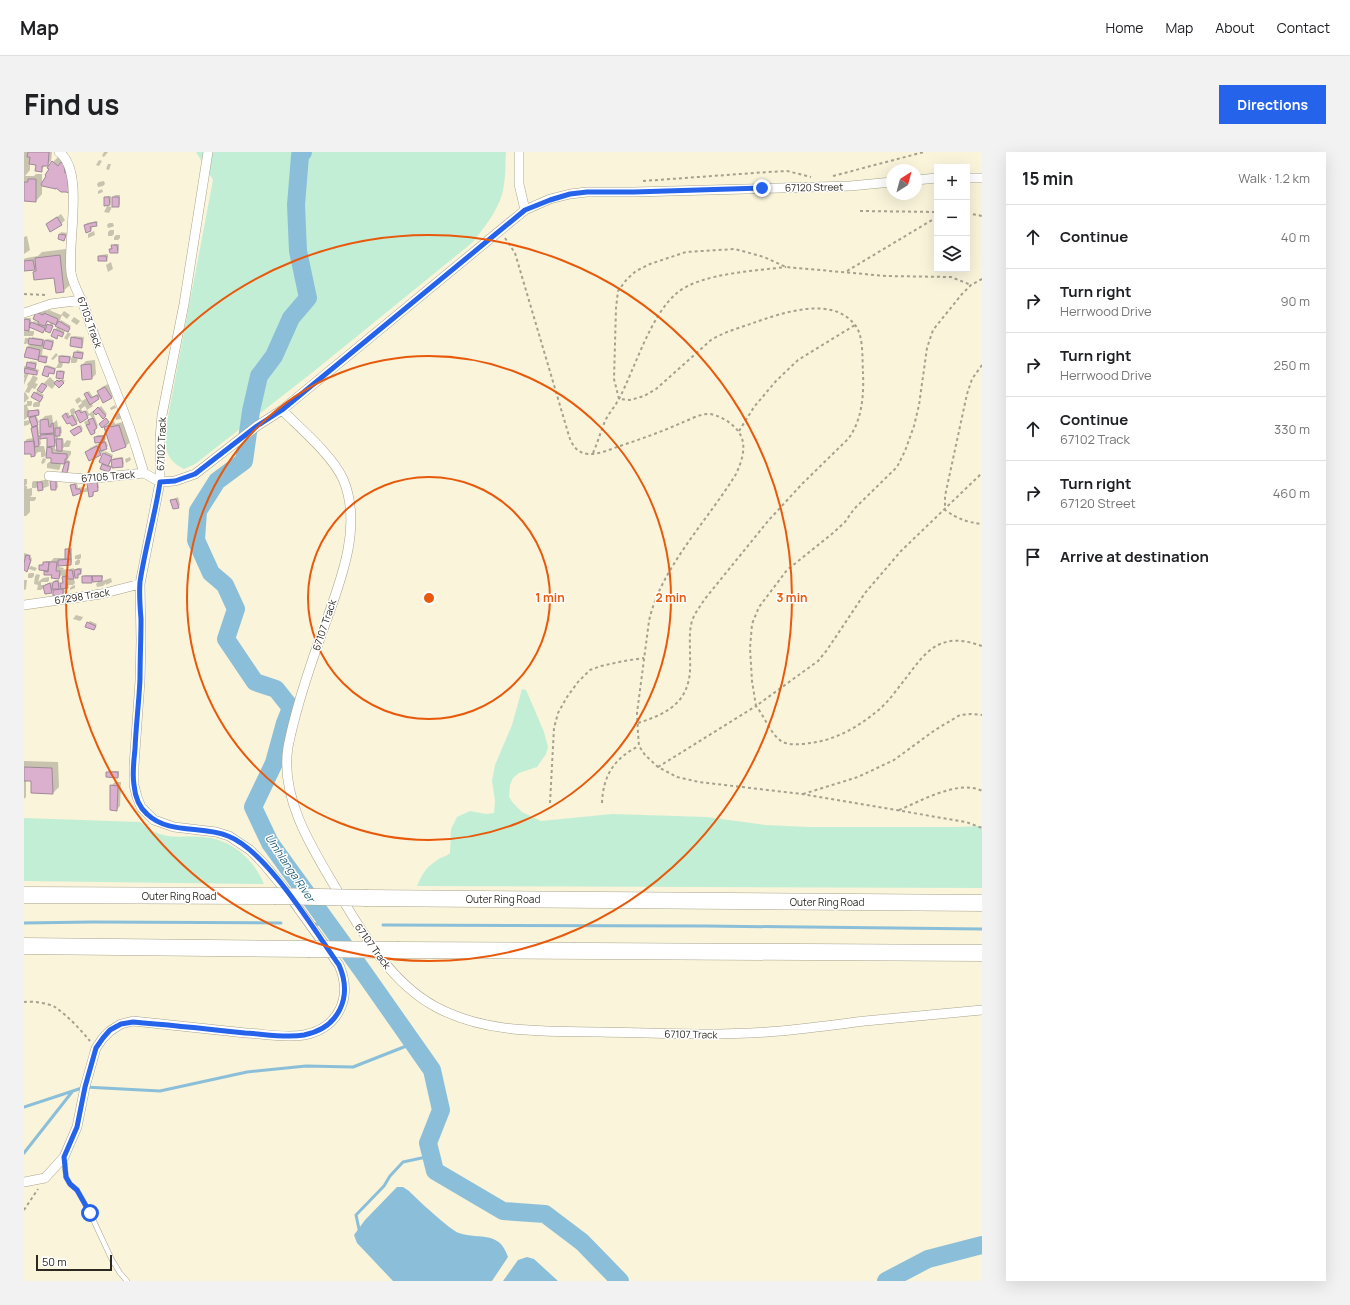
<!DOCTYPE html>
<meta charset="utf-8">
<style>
body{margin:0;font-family:Manrope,sans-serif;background:#f2f2f2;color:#202124}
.controls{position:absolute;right:12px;top:12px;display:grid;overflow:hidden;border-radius:0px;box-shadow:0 4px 16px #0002}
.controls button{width:36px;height:36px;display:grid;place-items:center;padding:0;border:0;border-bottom:1px solid #e0e0e0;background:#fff;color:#202124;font:20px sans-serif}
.compass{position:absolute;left:862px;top:12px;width:36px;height:36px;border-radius:50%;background:#fff;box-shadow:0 4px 16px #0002;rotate:36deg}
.scale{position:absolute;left:12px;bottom:10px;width:76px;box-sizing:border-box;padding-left:4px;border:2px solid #2b2920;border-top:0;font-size:11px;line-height:14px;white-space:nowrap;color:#2b2920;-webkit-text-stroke:3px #fff;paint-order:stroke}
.stop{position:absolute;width:12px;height:12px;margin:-9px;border:3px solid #2563eb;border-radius:50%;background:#fff}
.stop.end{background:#2563eb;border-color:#fff;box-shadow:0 1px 4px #0008}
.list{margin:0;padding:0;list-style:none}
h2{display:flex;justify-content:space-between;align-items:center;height:52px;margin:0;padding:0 16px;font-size:17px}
h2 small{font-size:13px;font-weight:400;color:#757577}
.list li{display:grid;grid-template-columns:26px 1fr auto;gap:12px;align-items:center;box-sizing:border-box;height:64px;padding:0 16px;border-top:1px solid #e0e0e0}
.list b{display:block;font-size:15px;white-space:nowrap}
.list p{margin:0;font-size:13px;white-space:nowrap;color:#757577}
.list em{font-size:13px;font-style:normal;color:#757577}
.icon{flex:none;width:22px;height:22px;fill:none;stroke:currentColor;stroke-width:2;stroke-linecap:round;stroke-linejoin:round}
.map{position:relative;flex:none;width:958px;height:1129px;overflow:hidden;border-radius:0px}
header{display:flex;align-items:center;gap:24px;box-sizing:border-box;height:56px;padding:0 20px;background:#fff;border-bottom:1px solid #e0e0e0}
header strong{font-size:19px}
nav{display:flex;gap:22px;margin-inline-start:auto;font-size:14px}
.intro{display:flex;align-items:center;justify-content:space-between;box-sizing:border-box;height:96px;padding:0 24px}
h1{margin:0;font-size:28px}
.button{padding:10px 18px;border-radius:0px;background:#2563eb;color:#fff;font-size:14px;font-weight:700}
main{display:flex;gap:24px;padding:0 24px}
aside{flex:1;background:#fff;border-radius:0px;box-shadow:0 4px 16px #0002}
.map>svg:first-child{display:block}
.green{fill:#c3eed6}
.water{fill:#8bbfd9}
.shadow{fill:#0003;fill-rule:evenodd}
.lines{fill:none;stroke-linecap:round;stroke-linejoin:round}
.stream{stroke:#8bbfd9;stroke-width:3}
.river{stroke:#8bbfd9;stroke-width:18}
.building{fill:#dbafce;stroke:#a08a99}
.lane-casing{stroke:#a9a48c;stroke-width:5.5}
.street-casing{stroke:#a9a48c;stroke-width:10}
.highway-casing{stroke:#a9a48c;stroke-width:17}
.path{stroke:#a5a18e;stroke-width:2;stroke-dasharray:3 3;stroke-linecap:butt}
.lane{stroke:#fff;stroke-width:4.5}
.street{stroke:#fff;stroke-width:9}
.highway{stroke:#fff;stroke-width:16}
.highway-bridge-casing{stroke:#a9a48c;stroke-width:17;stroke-linecap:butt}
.highway-bridge{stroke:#fff;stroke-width:16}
.route{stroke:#2563eb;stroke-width:5}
.ring{fill:none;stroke:#e8590c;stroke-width:2}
.labels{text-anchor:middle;stroke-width:3;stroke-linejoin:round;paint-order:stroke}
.street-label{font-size:10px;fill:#2b2920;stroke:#fff}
.water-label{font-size:11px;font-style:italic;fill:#1e5d79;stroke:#fff}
.centre{fill:#e8590c;stroke:#fff;stroke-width:2}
.ring-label{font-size:12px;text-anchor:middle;font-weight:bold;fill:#e8590c;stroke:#fff;stroke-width:3;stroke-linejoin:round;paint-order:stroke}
</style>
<header>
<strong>Map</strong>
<nav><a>Home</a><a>Map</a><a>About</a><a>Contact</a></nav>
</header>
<div class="intro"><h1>Find us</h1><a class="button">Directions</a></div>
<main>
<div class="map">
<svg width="958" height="1129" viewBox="0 0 958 1129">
<rect width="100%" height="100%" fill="#f9f4da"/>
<!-- green -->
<path class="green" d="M172 0H482C481 10 482 21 480 32 478 54 462 73 449 90L289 220 171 312 160 317C140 307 141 295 142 275L189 28Z
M498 537 502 538 512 561 520 580 524 595 522 602 513 615 495 621 489 626 486 633 485 645 489 651 498 660 517 669 588 662 683 665 741 673 785 675H933L958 674V736L393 734C398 723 401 716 412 709 416 705 422 705 426 701L427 677 433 665 446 659 462 662 470 661 471 649 468 629 471 613 488 573Z
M0 666 116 670C139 690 153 683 180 685 208 688 229 706 240 732L0 729Z"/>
<!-- water -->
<path class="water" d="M373 1035H379L385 1039C394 1048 426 1078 435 1081 457 1088 475 1078 484 1105L468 1129H369L333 1091 330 1083 341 1068Z
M503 1105 510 1107 534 1129H479L494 1108Z"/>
<!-- shadow -->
<path class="shadow" d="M0 0H28L27 9 23 13H21L17 19 13 12 6 11V18L1 24H10L12 22H18V32L29 10 35 4H44L46 6 42 39 18 33V42L12 49 0 48Z
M80 0H84L80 5 78 4Z
M75 8 78 9 75 14 72 13Z
M84 12H87L85 18 82 17Z
M80 29 81 32 79 34 74 35 73 32 75 30Z
M78 37 79 40 74 42V39Z
M91 43H96V52L94 54H89V45Z
M83 44H87V51L85 52 81 46Z
M83 54 88 55 85 61 80 60Z
M37 62 41 68 37 72H23Z
M73 69 74 71 68 74V77L67 78 61 73 63 71Z
M85 71H89L90 74 88 75 84 76 83 73Z
M86 78H90V82L88 84H84V80Z
M70 79 71 83 64 86V82Z
M37 80 43 81 40 88 35 87Z
M92 83H96V86L94 88H90V85Z
M3 84 6 98 0 102V85Z
M90 92H95V98L93 100 86 97Z
M42 97 46 133 39 139 31 125 10 120 13 117V114L10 117 0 118V107L2 106 14 104 18 100Z
M84 102V106L82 108 75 104 77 103Z
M87 110 89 117 84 120 82 113Z
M17 157 23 159 25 158 37 163 40 159 46 163 43 167 38 163 36 168 32 172 30 171 26 180 23 175 19 180 6 175 3 179H10V182L8 185 20 187V191L23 187 30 188 29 195 27 196 19 195 18 203 24 204 22 210 16 208V204L14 207 2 204 3 195 7 192 5 189 2 192H0L1 186H4V188L8 186V184H0V168L2 166H7L6 173 10 169 16 171 17 169 10 166ZM25 169 27 170 24 174 20 173Z
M50 165 56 169 53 173 47 169Z
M37 168 47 174 44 179 38 175 36 177 41 179 38 184 35 183 32 185 28 184Z
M44 180 47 182 43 188 40 186Z
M50 184 60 185 59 193 57 195 48 185Z
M53 198 60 200 58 206 54 205 53 210 51 211H47V207L45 210 36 204 38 203 47 204 46 208Z
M32 201 34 203 29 208 27 207Z
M71 208 72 222 68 226 59 227 58 213 62 209Z
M6 209 13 210 12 214 10 216 15 218 14 221 12 222 5 221 0 233V227L1 226H0V223L3 220H0V214L3 215Z
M35 210 39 211 38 215 36 216H32L30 221 26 220 24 224 22 215 23 213 32 216Z
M36 218 41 219 39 226 34 220Z
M9 223 14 226 11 231 14 232 11 237 8 236 5 241 1 240 4 234 3 233 4 231 6 229Z
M26 225 31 230 35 227 37 229 39 227 41 229 35 234 32 232 28 237 23 233 19 238V232Z
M86 231 91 242 87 246 77 244 67 251 69 254 63 258 61 254 57 257 59 260 63 258 65 262 70 258 71 259 77 254 83 262 79 265 74 260 70 263 74 274 71 276 72 279 67 282 60 270 68 266 66 263 57 269 52 260 50 262 54 269 48 273 41 262 44 260 47 266 48 265 46 259 47 257 50 256 52 260 56 257 54 254 58 251 57 249 53 252 51 248 55 245 58 249 63 246 62 241 65 239 69 245 75 241 74 239 78 235Z
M13 239 20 243 17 247 11 241Z
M1 240 5 246 0 251V241Z
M3 249H8V252L7 254H3L5 259 15 257 16 261 12 263 15 270 11 274 14 273 15 283H17V268L21 264 28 263 29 271 33 268 34 275 37 274 38 281 34 283V286H39L40 292 43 288 47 289 46 293 45 295H40L38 298 47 299V302L43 308 46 309 45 318 43 320 42 310 40 311H37L36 316 35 318 23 316V312L25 310H28V306L24 295V285L16 286 17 292 14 294H20L22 303 20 305H17V300H14L11 303 8 300 0 301V290L3 287 10 286 9 276 12 272 7 270 4 273 0 274V269L7 268 6 266 10 263 5 264 0 268V253L3 252ZM33 290 34 297H31V292Z
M11 250H16V254L14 255H9V252Z
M91 253 92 256 87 258 86 256Z
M93 261H97L98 266 96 267 92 268 91 263Z
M90 269 91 272 99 270 106 290 102 294 81 275 85 271Z
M57 273 59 277 57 278 49 277Z
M73 283H81L82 287 79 290 82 289 84 294 80 297 81 298 77 302 66 308 62 300 66 296 80 289 72 285Z
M81 299 89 303 85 313 88 314 84 319 79 313 80 311 76 309Z
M99 305 100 312 98 314 88 308 90 306Z
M106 305 107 308 102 311 101 307Z
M19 306 22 307 21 310 19 312 17 311Z
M0 327H3V332L1 334H3V337L8 336V331L9 329H14V331L16 329 24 327 25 334 15 338V333L12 336H8V343L6 345H12V347L10 349H6V360L2 364H0Z
M29 327H33L34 335 32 337 27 329Z
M74 329 75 336 70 338V341L69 343 65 338 63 340H59V338L57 340 50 342 47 334 49 332 53 331 54 336 58 335V338Z
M154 345 156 353 154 355 147 348Z
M44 396H48V410L47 412 35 413V415L40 416 39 418 43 417V419L46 417 50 416V419L53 416H58V420L56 421V423L52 425V423L48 427H50L51 431 48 434 51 433V436L46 438V436L49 433H45L40 435 41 440 39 442 30 443 29 438 27 440 20 435 17 438H13L14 433 10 432 11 424 13 422 16 423 14 430 19 426 25 425V428L24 430H17V433H19V435L22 432 28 430V432L31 428H35L36 433 39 430 38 423 35 426 21 419 23 417 16 413 20 412 22 409H27L30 406H42V398Z
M0 401 7 403 6 405 8 406 5 416 7 414 13 416 11 419 5 417 3 418 0 417Z
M57 402V406L54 408H56V411L54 413H51V410L54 407H51V404L53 403Z
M6 421H10V424L8 426H4V422Z
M61 423H79V426L75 430 87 426 88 430 82 433V431L79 434 73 435 72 432 76 428 59 430V425Z
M0 428H3L2 437 0 438Z
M52 463 59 465 58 467 56 469 49 467Z
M66 469 73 472 70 477 64 471Z
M0 609 34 610 35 635 29 641 8 628H2V645L0 647Z
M85 619H95V623L94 625 83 621Z
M91 630H97L96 654 92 658 87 634Z"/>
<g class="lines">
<!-- stream -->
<path class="stream" d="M269 0 276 4
M0 771 68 770 257 771
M292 772 306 773
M359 773 682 774 958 777
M0 955 61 935 136 939 223 920 282 914 329 915 390 891
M0 1001 48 940
M335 1077 332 1063 360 1034 366 1024 379 1010 407 1004"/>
<!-- river -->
<path class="river" d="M279 0 276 4 272 53 274 99 284 146 267 166 250 204 235 224 227 259 220 309 193 329 174 359 172 388 187 421 201 433 212 457 202 487 231 530 252 537 267 556 261 571 250 611 229 655 246 691 340 821 408 918 417 958 404 991 411 1019 479 1059 521 1062 558 1090 596 1129
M862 1129 904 1107 958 1093"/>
</g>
<!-- building -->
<path class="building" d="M4 0H25L24 14H18V20L11 19 12 13 5 12 6 5H3Z
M28 9 34 14 37 10 41 13 40 14 41 21 43 23 45 41 42 40H37L32 36V37L18 34 17 32 22 24 21 23 25 17 23 16Z
M4 27H12V50L0 49V30H4Z
M80 45H85L86 53 80 54Z
M88 45H95V55H88Z
M33 65 38 73 26 80 22 72Z
M72 70 73 74 66 75 67 79 62 81 60 73Z
M35 82 42 83 40 89 34 87Z
M87 93H93L94 101H86L85 97H88Z
M36 103 40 140 32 141 30 126 10 128 9 120 12 119 11 106Z
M74 104H82L83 109H74Z
M9 108 11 118 0 119V109Z
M12 160 19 163 20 161 34 167 32 173 23 169 21 174 14 172 15 170 9 167Z
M0 167 6 168 5 179 0 178Z
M35 169 46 176 44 180 31 174Z
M7 170 21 176 19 181 5 175Z
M23 172 29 174 26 181 21 179Z
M30 177 40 181 38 185 34 183 33 187 27 184Z
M47 185 58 187V196L46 194Z
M5 186 19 188 18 194 4 192Z
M21 188 29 190 27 198 19 196Z
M3 195 16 198 14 208 0 205Z
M50 200 59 201 58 207 49 205Z
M15 204 23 205 22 211 14 209Z
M35 204 46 205 45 211 35 210Z
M3 210 12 212 11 217 2 215Z
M67 212 68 227 58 228 57 213Z
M21 214 31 217 30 222 25 221 24 225 18 223Z
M1 216 13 219V223L0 221Z
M33 219 40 220 39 227 32 226Z
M33 228 35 230 37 228 40 231 35 236 30 231Z
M18 231 23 234 18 241 13 238Z
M81 235 88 246 79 251 73 239Z
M10 240 19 245 16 250 7 245Z
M63 240 67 246 73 243 75 247 66 253 60 242Z
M74 255 82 264 79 267 74 261 72 263 69 260Z
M14 258 15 263 4 265V259Z
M55 258 57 261 61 259 64 266 56 271 51 260Z
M42 261 44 266 48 263 53 272 48 274 46 271 43 272 38 264Z
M11 264 14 273 8 275 5 266Z
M69 266 73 276 70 278 71 281 67 283 62 273 66 272 64 268Z
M82 266 85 270 78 276 75 272Z
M24 267 25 275H27V272L29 271 30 281 16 282V268Z
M86 273 87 275 95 273 102 295 88 300 80 275Z
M13 274 15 294 11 295 7 276Z
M55 274 58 279 50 284 46 279Z
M31 276H36V284H31Z
M30 282 31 294 23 295V286L16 287V283Z
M80 284V290L71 291 70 285Z
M32 287H38V299H33Z
M10 289 11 304 7 305V302H0V290Z
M81 290 83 297 77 299 75 292Z
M73 294 77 303 65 309 61 300Z
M23 295 28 296V301L43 302V307H41V312L27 311V306H22Z
M79 301 88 305 84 314 75 310Z
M98 306 99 315 88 316 87 308Z
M41 310H45L43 321 38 320Z
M78 312 87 315 85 320 76 317Z
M32 328V338H27L26 329Z
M13 330H18L19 338 14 339Z
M73 330 74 339 69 340V344L65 345 63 331Z
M51 332 52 337H56L57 341 49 344 46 333Z
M152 347 155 356 149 357 146 348Z
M41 397H46L47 407H41Z
M2 403 6 404 5 407 7 408 3 420 0 418V411Z
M47 407V413L34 414V408Z
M19 410H25L24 419 15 418V413H19Z
M25 410H33L32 419H36L35 427 27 426 28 423H20V419L24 420Z
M56 417 57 422H54V426H51L50 418Z
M43 418H48L50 427H44Z
M42 424 44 436 37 437 36 431H39L38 425Z
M58 424H68V431H58Z
M68 424H78V429L69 430Z
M34 429 35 437H28L29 430Z
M26 431 28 441 21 442 19 434Z
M39 437V443L29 444V438Z
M63 470 72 474 70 478 61 475Z
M0 615 28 616 29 642 7 641V629H0Z
M82 620H94V626L82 625Z
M86 633 94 634 93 659 86 658Z"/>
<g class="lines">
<defs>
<path id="lane" d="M40 1005 42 1025 46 1032 53 1038 66 1061 88 1108 96 1121 103 1129"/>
<path id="street" d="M35 0C61 19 43 90 47 121 49 134 58 147 62 160 74 196 89 230 102 266 109 284 114 302 120 321L136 330 151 329 171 322 233 274 258 258 501 58 526 47 546 42 563 40H610L826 34 868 30
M495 0V32L501 58
M943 26H958
M892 28 913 26
M0 161 27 152 58 148
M258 258C277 277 308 303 319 327 341 378 312 440 295 489 283 523 271 559 264 595 256 644 286 693 310 733 336 777 365 830 412 855 462 882 520 879 576 880 631 881 687 884 743 880 775 878 808 873 841 869 880 865 919 862 958 858
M25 324 62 327 120 321
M0 453 77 442 116 432
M0 1030 21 1026 40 1005 53 975 61 935 72 896 79 886 86 879 97 872 109 869C146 873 184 877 222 881 240 882 261 886 280 883 315 876 329 845 315 813L259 735 239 711 226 698 205 684 192 680 150 675 130 668 117 655 113 645 110 633V614L116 529 117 489 116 432 136 330V287L138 263 160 152 184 0"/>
<path id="highway" d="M0 743 250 744
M343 746 958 751
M0 794 284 797
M375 798 958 801"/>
</defs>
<!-- lane casing -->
<use href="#lane" class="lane-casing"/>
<!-- street casing -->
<use href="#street" class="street-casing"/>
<!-- highway casing -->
<use href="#highway" class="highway-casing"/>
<!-- path -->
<path class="path" d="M809 24 900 0
M619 29 744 20 763 19 787 25
M836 59 913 60
M943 61 958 64
M481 86 491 101 545 284C548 293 553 301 564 302 574 303 587 297 596 294 617 287 637 280 657 271 666 268 676 261 686 262 697 264 708 271 714 279 724 292 718 309 712 322 684 368 636 417 625 469L613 561 614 581 615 594 621 603 634 615 653 625 675 630 778 642 942 670 958 676
M823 119 913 65
M958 127 947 133 938 142 909 178 903 196 895 253 890 274 881 299 873 315 830 357 821 370 809 381 763 418 735 455 728 472 726 496 728 529 732 554 794 509 803 498 841 441 877 399 958 321
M0 142 21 143
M958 213 948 227 943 242 921 344V358C934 367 942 370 958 372
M715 279 730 255 752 229 774 208 831 173
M569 301C574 290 577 278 582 267 586 260 591 254 595 247 611 216 627 162 653 141 677 121 731 119 762 115
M614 571C636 564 658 555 664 531 667 521 666 510 666 500 666 490 665 479 668 469 670 462 676 455 680 448L744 369 778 332 824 287C838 269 840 243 839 221 838 207 840 184 831 173 808 143 758 161 729 171 715 176 700 180 687 188L632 237 620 244 606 248 595 247 590 227 592 156 594 139 603 127 612 119 626 112 662 100 711 97 740 105 762 115 862 124 927 125 947 133
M634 615 732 554C741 565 746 581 757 589 765 594 778 592 787 591 811 588 834 575 852 560 864 551 873 537 882 526 892 513 903 496 919 491 932 486 946 490 958 494
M779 642 834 625 870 608 911 578 936 563 947 562 958 563
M526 651 530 576 534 561 543 545 554 530 566 518 577 514 600 509 620 506
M578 651C579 624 590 606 615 594
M875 658C897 649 935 627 958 639
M0 850C9 849 24 851 31 855 44 864 56 877 66 889
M0 1058 14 1037"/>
<!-- lane -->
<use href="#lane" class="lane"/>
<!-- street -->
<use href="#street" class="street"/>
<!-- highway -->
<use href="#highway" class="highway"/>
<defs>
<path id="highway-bridge" d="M250 744 343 746
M284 797 375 798"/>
</defs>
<!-- highway-bridge casing -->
<use href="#highway-bridge" class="highway-bridge-casing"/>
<!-- highway-bridge -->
<use href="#highway-bridge" class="highway-bridge"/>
</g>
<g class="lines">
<!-- route -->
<path class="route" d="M66 1061 53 1038 46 1032 42 1025 40 1005 53 975 61 935 72 896 79 886 86 878 97 872 109 870C146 873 184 877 221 881 240 882 261 886 280 883 315 876 329 845 315 813 290 778 243 699 204 684 178 673 145 683 123 662 115 655 111 644 110 633 108 621 110 608 111 597 112 573 115 550 116 527 116 507 117 487 117 467 116 455 115 442 116 430 121 396 131 364 136 330L151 329 171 322 233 274 258 258 501 58 526 48 546 42 563 40H610L738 36"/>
</g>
<!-- distance rings -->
<g class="ring">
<circle cx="405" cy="446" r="121"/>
<circle cx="405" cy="446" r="242"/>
<circle cx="405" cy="446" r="363"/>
</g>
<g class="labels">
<!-- street labels -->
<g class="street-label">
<text transform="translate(790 35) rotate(-1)" y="4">67120 Street</text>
<text transform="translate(66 170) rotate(70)" y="4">67103 Track</text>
<text transform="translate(137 292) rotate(-88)" y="4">67102 Track</text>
<text transform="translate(84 324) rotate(-5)" y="4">67105 Track</text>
<text transform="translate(58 444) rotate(-9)" y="4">67298 Track</text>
<text transform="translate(300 473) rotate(-71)" y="4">67107 Track</text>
<text x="155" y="748">Outer Ring Road</text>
<text x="479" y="751">Outer Ring Road</text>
<text x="803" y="754">Outer Ring Road</text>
<text transform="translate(349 794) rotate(54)" y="4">67107 Track</text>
<text transform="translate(667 882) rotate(1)" y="4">67107 Track</text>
</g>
<!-- water labels -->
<g class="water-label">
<text transform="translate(266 716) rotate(56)" y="4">Umhlanga River</text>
</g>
</g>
<circle cx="405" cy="446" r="6" class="centre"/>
<g class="ring-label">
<text x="526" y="450">1 min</text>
<text x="647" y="450">2 min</text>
<text x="768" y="450">3 min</text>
</g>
</svg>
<div class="controls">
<button>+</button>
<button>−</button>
<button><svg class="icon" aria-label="layers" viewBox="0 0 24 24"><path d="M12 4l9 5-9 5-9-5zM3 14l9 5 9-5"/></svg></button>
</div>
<svg class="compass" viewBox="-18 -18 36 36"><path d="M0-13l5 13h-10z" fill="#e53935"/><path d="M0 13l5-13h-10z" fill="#757577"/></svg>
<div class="scale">50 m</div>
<div class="stop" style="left:66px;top:1061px"></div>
<div class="stop end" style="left:738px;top:36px"></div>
</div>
<aside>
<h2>15 min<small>Walk · 1.2 km</small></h2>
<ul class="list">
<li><svg class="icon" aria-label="ahead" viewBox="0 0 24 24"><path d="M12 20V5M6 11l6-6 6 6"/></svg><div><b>Continue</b></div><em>40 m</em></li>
<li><svg class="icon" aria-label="right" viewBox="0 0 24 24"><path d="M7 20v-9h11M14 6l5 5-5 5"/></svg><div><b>Turn right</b><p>Herrwood Drive</p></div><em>90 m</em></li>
<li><svg class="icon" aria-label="right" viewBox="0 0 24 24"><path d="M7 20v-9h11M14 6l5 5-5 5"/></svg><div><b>Turn right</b><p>Herrwood Drive</p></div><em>250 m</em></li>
<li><svg class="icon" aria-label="ahead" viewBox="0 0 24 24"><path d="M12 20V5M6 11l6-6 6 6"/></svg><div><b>Continue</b><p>67102 Track</p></div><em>330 m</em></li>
<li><svg class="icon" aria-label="right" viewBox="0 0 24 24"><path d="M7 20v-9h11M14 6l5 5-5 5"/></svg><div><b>Turn right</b><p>67120 Street</p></div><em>460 m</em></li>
<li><svg class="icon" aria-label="arrive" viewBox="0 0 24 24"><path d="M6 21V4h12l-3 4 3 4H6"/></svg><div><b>Arrive at destination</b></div></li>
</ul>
</aside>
</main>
